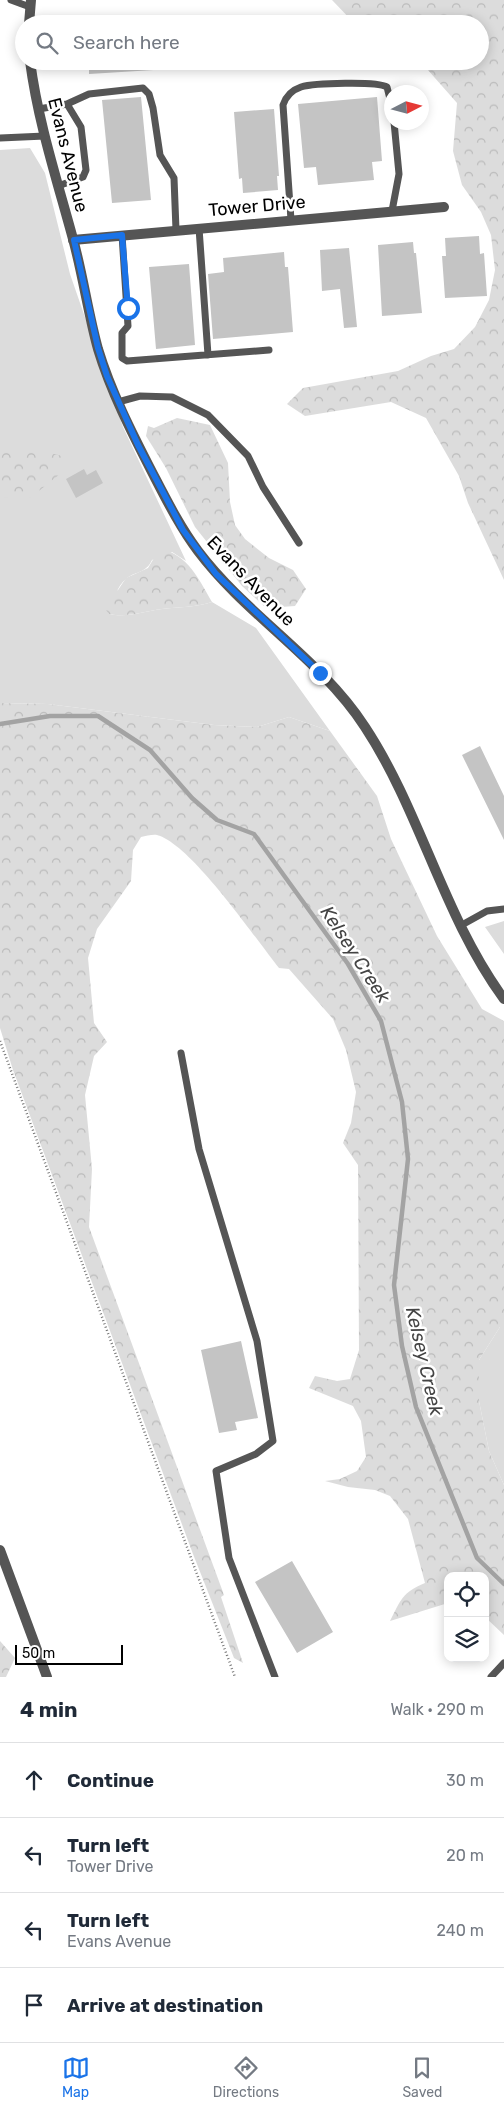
<!DOCTYPE html>
<meta charset="utf-8">
<style>
body{margin:0;font-family:Rubik,sans-serif;background:#f2f2f3;color:#1f2937}
.controls{position:absolute;right:15px;bottom:15px;display:grid;overflow:hidden;border-radius:10px;box-shadow:0 2px 12px #0003}
.controls button{width:45px;height:45px;display:grid;place-items:center;padding:0;border:0;border-bottom:1px solid #e0e1e3;background:#fff;color:#1f2937;font:25px sans-serif}
.compass{position:absolute;left:384px;top:85px;width:45px;height:45px;border-radius:50%;background:#fff;box-shadow:0 2px 12px #0003;rotate:84deg}
.scale{position:absolute;left:15px;bottom:12px;width:108px;box-sizing:border-box;padding-left:5px;border:2px solid #000;border-top:0;font-size:14px;line-height:18px;white-space:nowrap;color:#000;-webkit-text-stroke:4px #fff;paint-order:stroke}
.stop{position:absolute;width:15px;height:15px;margin:-11px;border:4px solid #1a73e8;border-radius:50%;background:#fff}
.stop.end{background:#1a73e8;border-color:#fff;box-shadow:0 1px 5px #0008}
.list{margin:0;padding:0;list-style:none}
h2{display:flex;justify-content:space-between;align-items:center;height:65px;margin:0;padding:0 20px;font-size:21px}
h2 small{font-size:16px;font-weight:400;color:#747a83}
.list li{display:grid;grid-template-columns:32px 1fr auto;gap:15px;align-items:center;box-sizing:border-box;height:75px;padding:0 20px;border-top:1px solid #e0e1e3}
.list b{display:block;font-size:19px;white-space:nowrap}
.list p{margin:0;font-size:16px;white-space:nowrap;color:#747a83}
.list em{font-size:16px;font-style:normal;color:#747a83}
.icon{flex:none;width:28px;height:28px;fill:none;stroke:currentColor;stroke-width:2;stroke-linecap:round;stroke-linejoin:round}
.map{position:relative;flex:none;width:504px;height:1677px;overflow:hidden}
.search{position:absolute;background:#fff;box-shadow:0 2px 12px #0003;left:15px;right:15px;top:15px;height:55px;display:flex;align-items:center;gap:12px;box-sizing:border-box;padding:0 18px;border-radius:28px;color:#747a83;font-size:19px}
.sheet{height:365px;background:#fff}
nav{display:flex;justify-content:space-around;align-items:center;box-sizing:border-box;height:70px;border-top:1px solid #e0e1e3;background:#fff;font-size:14px;color:#747a83}
nav a{display:grid;justify-items:center;gap:2px}
nav .on{color:#1a73e8}
.map>svg:first-child{display:block}
.green{fill:#dcdcdc}
.forest{fill:url(#forest-crowns)}
.lines{fill:none;stroke-linecap:round;stroke-linejoin:round}
.stream{stroke:#a3a3a3;stroke-width:4.5}
.building{fill:#c4c4c4}
.path{stroke:#777;stroke-width:2.5;stroke-dasharray:1 2.5;stroke-linecap:butt}
.service{stroke:#555;stroke-width:7}
.minor{stroke:#555;stroke-width:10}
.tertiary{stroke:#555;stroke-width:10}
.route{stroke:#1a73e8;stroke-width:6}
.labels{text-anchor:middle;stroke-width:5;stroke-linejoin:round;paint-order:stroke}
.street-label{font-size:18px;fill:#000;stroke:#fff}
.water-label{font-size:19px;font-style:italic;fill:#444;stroke:#fff}
</style>
<div class="map">
<svg width="504" height="1677" viewBox="0 0 504 1677">
<defs>
<pattern id="forest-crowns" width="20" height="18" patternUnits="userSpaceOnUse" patternTransform="scale(1.25)"><rect width="20" height="18" fill="#dcdcdc"/><path d="M2 6a3 3 0 1 1 6 0M12 15a3 3 0 1 1 6 0" fill="none" stroke="#bbb"/></pattern>
</defs>
<rect width="100%" height="100%" fill="#fff"/>
<!-- green -->
<path class="green" d="M30 148 45 173 70 274 123 427 186 561 172 552 152 560C146 573 137 571 127 578 116 586 113 603 109 614 128 618 144 611 162 609 180 607 196 607 212 602L256 628 330 731 289 717 257 727 214 725 48 704 0 703V150Z
M504 921V954L485 927Z
M500 1327H504V1485L489 1451 479 1401V1360Z"/>
<!-- forest -->
<path class="forest" d="M332 0H504V580L468 503 459 476 426 418 391 402 305 416 287 404 303 388 398 371 431 356 454 349 475 327 489 300 495 270 491 235 481 212 462 185 453 151 457 103 420 61H480V24H355Z
M177 418 210 425 228 463 230 502 235 525 245 539 269 558 293 570 306 589 295 606 266 608 242 586 195 527 166 468 146 436 148 426 154 428Z
M5 437 12 449 28 447 62 456 60 474 30 498H0V439Z
M160 548C189 556 198 578 212 602 196 607 180 607 162 609 144 611 128 618 109 614L103 606 104 596 118 590 126 578 148 568Z
M0 703 48 704 214 725 257 727 289 717 330 731 377 796 391 839 437 936 482 1009 504 1021V1327H500L479 1360V1401L489 1451 504 1485V1635L485 1617V1576H448V1603L390 1621C401 1599 402 1593 425 1583L408 1519 390 1496 375 1490 348 1487 325 1481 340 1479 357 1471 366 1457 361 1421 353 1406 309 1388 315 1376 337 1381 350 1379 359 1350 358 1165 343 1143 351 1123 356 1092 346 1050 333 1019 289 969 279 968C255 938 191 844 157 835 153 834 146 836 141 837L133 850 131 881 97 929 88 958 94 1023 107 1042 94 1056 85 1095 92 1169 89 1227 224 1595 221 1597 243 1663 234 1658 193 1554 13 1070 0 1028Z
M0 1641 15 1658 6 1677H0Z"/>
<g class="lines">
<!-- stream -->
<path class="stream" d="M0 724 50 716H98L150 750 192 798 217 820 254 834 348 964 381 1021 402 1102 408 1159 394 1285 402 1346 416 1407 477 1558 504 1584"/>
</g>
<!-- building -->
<path class="building" d="M247 15 248 24H127V22Z
M89 61H250V64L89 74Z
M141 97 151 200 112 203 102 100Z
M377 97 382 161 372 162 374 180 318 185 316 167 304 168 298 104Z
M274 109 279 176H277L278 190 243 193 242 178 239 179 234 112Z
M479 236 480 254 484 253 487 296 445 298 442 256H446L445 238Z
M413 242 414 253H416L422 313 382 316 378 245Z
M349 248 357 327 344 328 340 289 322 291 320 250Z
M284 252 285 267H288L293 332 213 339 208 274 224 272 223 258Z
M189 264 195 345 156 349 149 267Z
M84 469 87 475 96 470 103 483 76 498 66 479Z
M480 746 504 796V840L462 755Z
M241 1341 258 1418 235 1422 237 1430 219 1433 201 1350Z
M292 1561 333 1632 297 1653 255 1582Z"/>
<g class="lines">
<!-- path -->
<path class="path" d="M0 1041 235 1677"/>
<!-- service -->
<path class="service" d="M11 0 30 7
M39 109 67 104 89 94 143 88 149 94 153 108 160 155 174 178 176 230
M0 138 45 136
M58 186 83 177 86 170 81 127 67 104
M392 211 399 174 394 122
M291 220 283 105C286 96 292 90 301 87 314 83 377 81 387 87L392 107
M199 228 208 355
M122 235 128 326 122 333V358L127 361 269 350
M118 402 140 396 172 397 208 415 248 456 263 487 299 543
M460 926 487 911 504 909
M181 1053 199 1149 257 1341 273 1441 256 1454 216 1471 229 1558 275 1677
M491 1677 504 1663"/>
<!-- minor -->
<path class="minor" d="M73 240 444 207
M0 1550 47 1677"/>
<!-- tertiary -->
<path class="tertiary" d="M29 24 31 0
M30 61C38 122 57 180 73 239 83 275 88 313 98 349 111 392 132 433 152 472 166 499 180 527 198 551 247 616 320 658 365 727 421 812 443 916 504 999"/>
</g>
<g class="lines">
<!-- route -->
<path class="route" d="M128 308 122 235 74 240 98 348 107 376 138 445 183 530 216 574 320 673"/>
</g>
<g class="labels">
<!-- street labels -->
<g class="street-label">
<text transform="translate(68 155) rotate(76)" y="6">Evans Avenue</text>
<text transform="translate(257 206) rotate(-5)" y="6">Tower Drive</text>
<text transform="translate(251 581) rotate(46)" y="6">Evans Avenue</text>
</g>
<!-- water labels -->
<g class="water-label">
<text transform="translate(356 954) rotate(57)" y="7">Kelsey Creek</text>
<text transform="translate(425 1361) rotate(77)" y="7">Kelsey Creek</text>
</g>
</g>
</svg>
<div class="controls">
<button><svg class="icon" aria-label="locate" viewBox="0 0 24 24"><circle cx="12" cy="12" r="6"/><path d="M12 2v4M12 18v4M2 12h4M18 12h4"/></svg></button>
<button><svg class="icon" aria-label="layers" viewBox="0 0 24 24"><path d="M12 4l9 5-9 5-9-5zM3 14l9 5 9-5"/></svg></button>
</div>
<svg class="compass" viewBox="-18 -18 36 36"><path d="M0-13l5 13h-10z" fill="#e53935"/><path d="M0 13l5-13h-10z" fill="#747a83"/></svg>
<div class="scale">50 m</div>
<div class="stop" style="left:128px;top:308px"></div>
<div class="stop end" style="left:320px;top:673px"></div>
<div class="search"><svg class="icon" aria-label="search" viewBox="0 0 24 24"><circle cx="10" cy="10" r="6"/><path d="M15 15l6 6"/></svg>Search here</div>
</div>
<section class="sheet">
<h2>4 min<small>Walk · 290 m</small></h2>
<ul class="list">
<li><svg class="icon" aria-label="ahead" viewBox="0 0 24 24"><path d="M12 20V5M6 11l6-6 6 6"/></svg><div><b>Continue</b></div><em>30 m</em></li>
<li><svg class="icon" aria-label="left" viewBox="0 0 24 24"><path d="M17 20v-9H6M10 6l-5 5 5 5"/></svg><div><b>Turn left</b><p>Tower Drive</p></div><em>20 m</em></li>
<li><svg class="icon" aria-label="left" viewBox="0 0 24 24"><path d="M17 20v-9H6M10 6l-5 5 5 5"/></svg><div><b>Turn left</b><p>Evans Avenue</p></div><em>240 m</em></li>
<li><svg class="icon" aria-label="arrive" viewBox="0 0 24 24"><path d="M6 21V4h12l-3 4 3 4H6"/></svg><div><b>Arrive at destination</b></div></li>
</ul>
</section>
<nav>
<a class="on"><svg class="icon" aria-label="map" viewBox="0 0 24 24"><path d="M3 6l6-2 6 2 6-2v14l-6 2-6-2-6 2zM9 4v14M15 6v14"/></svg>Map</a>
<a><svg class="icon" aria-label="directions" viewBox="0 0 24 24"><path d="M12 3l9 9-9 9-9-9zM9 14v-3h6M13 9l2 2-2 2"/></svg>Directions</a>
<a><svg class="icon" aria-label="saved" viewBox="0 0 24 24"><path d="M7 4h10v16l-5-4-5 4z"/></svg>Saved</a>
</nav>
